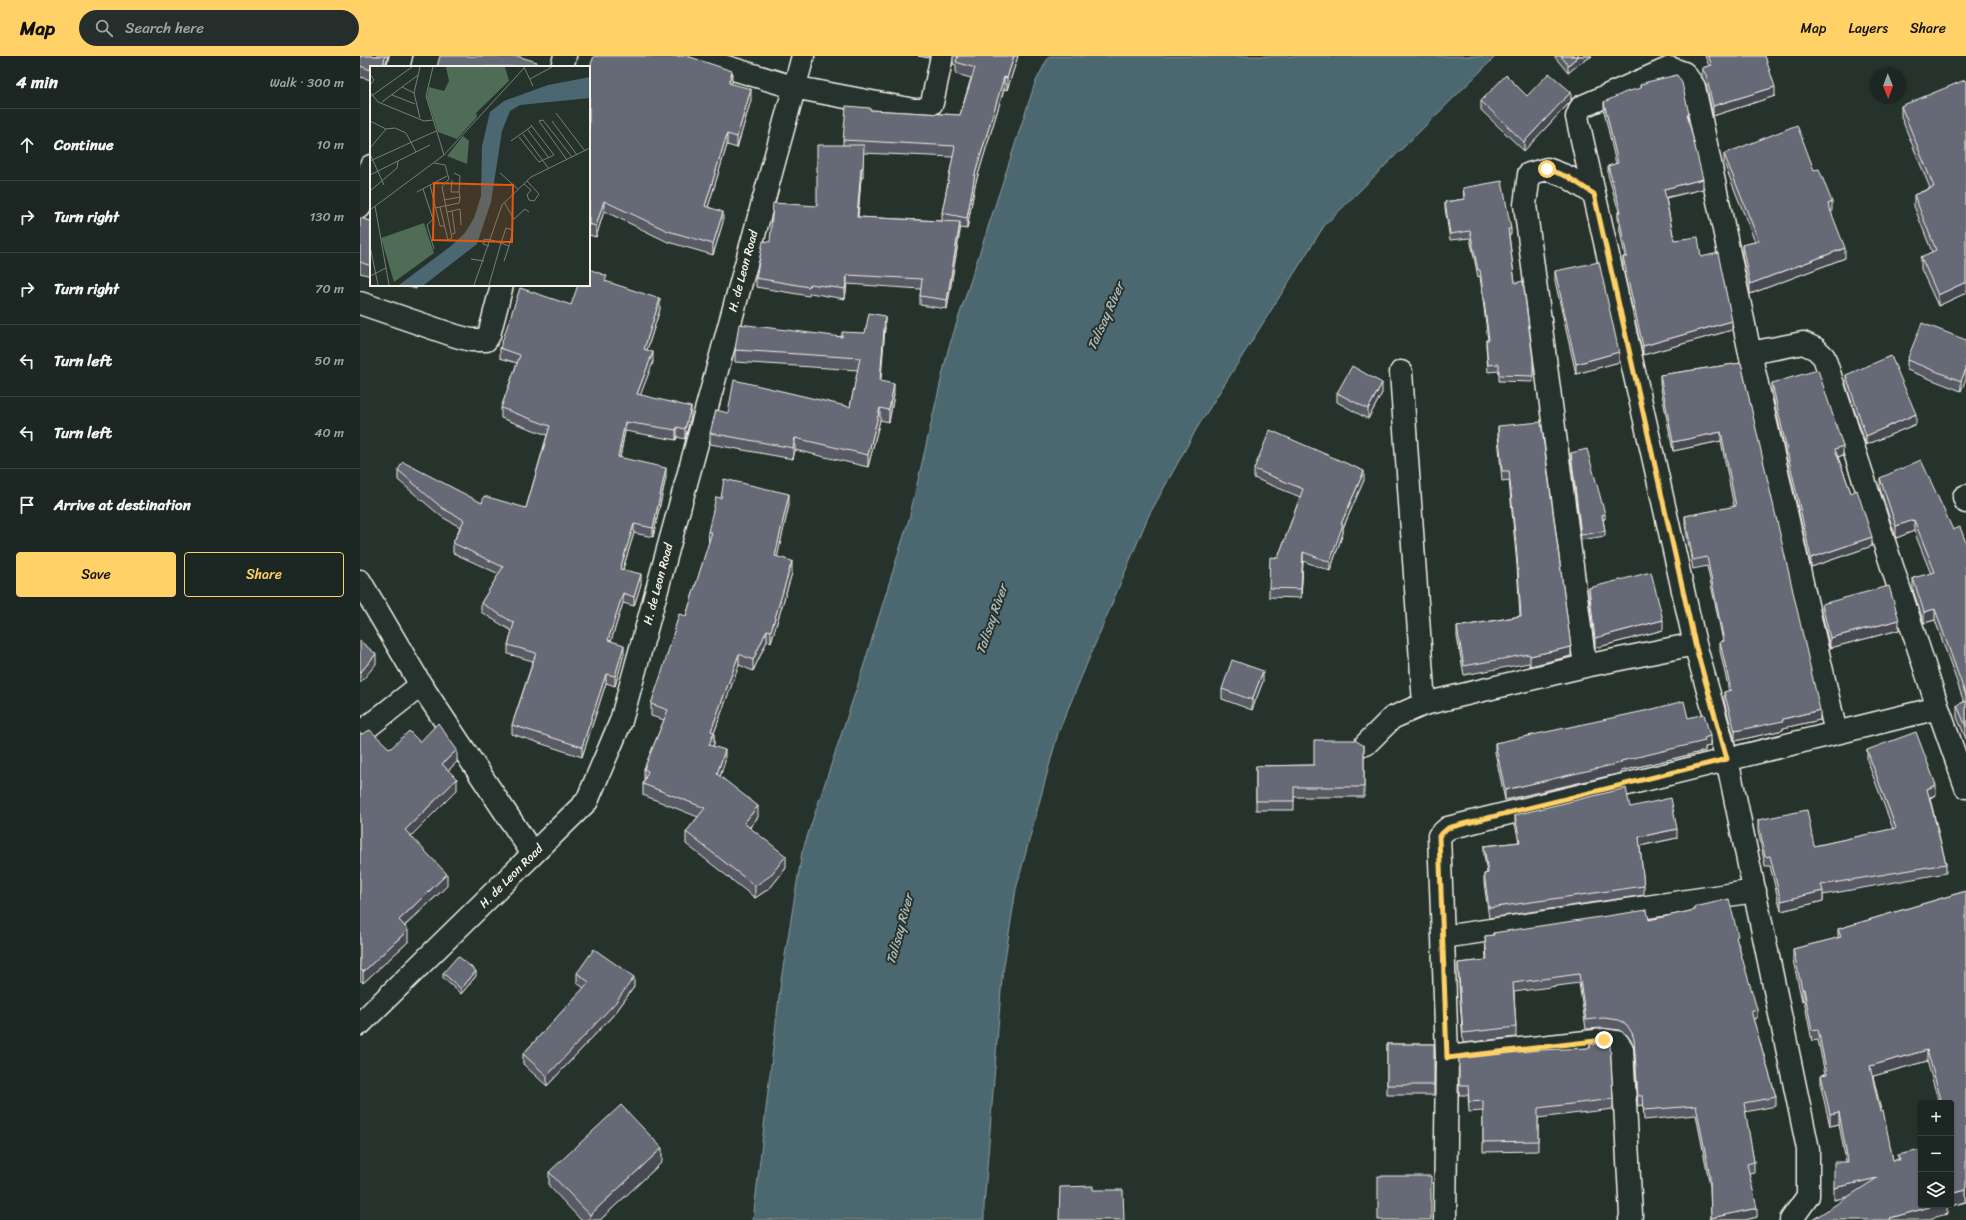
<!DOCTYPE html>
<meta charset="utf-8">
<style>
body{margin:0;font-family:Sriracha,sans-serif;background:#252e2a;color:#f1f3f6}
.controls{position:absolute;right:12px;bottom:12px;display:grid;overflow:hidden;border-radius:4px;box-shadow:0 1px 3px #0004}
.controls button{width:36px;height:36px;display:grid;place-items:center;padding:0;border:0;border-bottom:1px solid #3a4340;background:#1c2622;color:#f1f3f6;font:20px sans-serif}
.compass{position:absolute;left:1510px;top:12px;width:36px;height:36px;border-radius:50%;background:#1c2622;box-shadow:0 1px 3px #0004;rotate:179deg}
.stop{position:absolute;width:12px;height:12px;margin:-9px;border:3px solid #ffd166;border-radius:50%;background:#fff}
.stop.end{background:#ffd166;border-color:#fff;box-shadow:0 1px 4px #0008}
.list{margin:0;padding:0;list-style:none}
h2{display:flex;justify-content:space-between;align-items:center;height:52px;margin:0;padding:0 16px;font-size:17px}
h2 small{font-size:13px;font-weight:400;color:#a0a5a5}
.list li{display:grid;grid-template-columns:26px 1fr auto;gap:12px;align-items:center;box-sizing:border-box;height:72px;padding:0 16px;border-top:1px solid #3a4340}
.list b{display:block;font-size:15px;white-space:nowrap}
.list em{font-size:13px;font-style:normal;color:#a0a5a5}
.actions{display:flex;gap:8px;padding:12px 16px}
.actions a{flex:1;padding:9px 0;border:1px solid #ffd166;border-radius:4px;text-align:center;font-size:14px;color:#ffd166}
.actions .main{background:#ffd166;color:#111}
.icon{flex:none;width:22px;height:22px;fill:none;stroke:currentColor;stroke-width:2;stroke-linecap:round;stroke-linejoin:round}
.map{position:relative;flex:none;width:1606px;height:1164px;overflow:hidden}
header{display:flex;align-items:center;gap:24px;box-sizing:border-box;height:56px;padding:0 20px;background:#ffd166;color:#111}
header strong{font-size:19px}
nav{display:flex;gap:22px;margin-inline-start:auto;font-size:14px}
.search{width:280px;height:36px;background:#252e2a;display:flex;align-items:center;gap:10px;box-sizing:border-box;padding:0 14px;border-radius:22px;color:#a0a5a5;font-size:15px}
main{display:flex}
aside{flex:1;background:#1c2622}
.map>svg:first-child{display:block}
.water{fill:#4b6771;stroke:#8f9ea1}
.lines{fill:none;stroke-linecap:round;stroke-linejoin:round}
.minor-casing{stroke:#f4f1e8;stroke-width:25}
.minor{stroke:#26332d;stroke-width:22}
.wall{fill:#585a65;stroke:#f4f1e8;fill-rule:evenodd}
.shaded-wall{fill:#474a53;stroke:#f4f1e8}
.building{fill:#666976;stroke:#f4f1e8}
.route{stroke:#ffd166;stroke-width:5}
.labels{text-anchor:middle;stroke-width:4;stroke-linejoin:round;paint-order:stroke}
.street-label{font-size:12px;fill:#f4f1e8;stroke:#26332d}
.water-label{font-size:13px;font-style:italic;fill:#b0bab8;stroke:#26332d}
.inset-road{fill:none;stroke:#787f78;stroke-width:1}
.view{fill:#e8590c;fill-opacity:0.15;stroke:#e8590c;stroke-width:2}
.inset-edge{fill:none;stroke:#f4f1e8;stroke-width:2}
</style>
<header>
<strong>Map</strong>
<div class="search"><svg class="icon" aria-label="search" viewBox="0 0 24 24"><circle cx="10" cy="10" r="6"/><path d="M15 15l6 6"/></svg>Search here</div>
<nav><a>Map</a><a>Layers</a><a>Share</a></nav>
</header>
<main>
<aside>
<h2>4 min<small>Walk · 300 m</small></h2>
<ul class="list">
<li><svg class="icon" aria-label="ahead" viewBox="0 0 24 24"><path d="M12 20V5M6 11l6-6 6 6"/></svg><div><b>Continue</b></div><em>10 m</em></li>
<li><svg class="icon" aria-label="right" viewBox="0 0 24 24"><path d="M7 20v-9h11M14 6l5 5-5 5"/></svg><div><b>Turn right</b></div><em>130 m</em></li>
<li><svg class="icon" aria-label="right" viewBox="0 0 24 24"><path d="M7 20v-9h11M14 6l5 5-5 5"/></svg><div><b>Turn right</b></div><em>70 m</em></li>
<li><svg class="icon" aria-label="left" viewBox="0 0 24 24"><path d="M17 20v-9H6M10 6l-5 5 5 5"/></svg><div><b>Turn left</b></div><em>50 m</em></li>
<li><svg class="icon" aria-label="left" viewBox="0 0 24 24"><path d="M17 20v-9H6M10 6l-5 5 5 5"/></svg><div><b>Turn left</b></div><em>40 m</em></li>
<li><svg class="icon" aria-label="arrive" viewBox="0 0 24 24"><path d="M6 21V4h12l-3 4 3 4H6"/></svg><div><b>Arrive at destination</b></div></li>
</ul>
<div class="actions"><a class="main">Save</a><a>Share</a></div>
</aside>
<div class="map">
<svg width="1606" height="1164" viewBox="0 0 1606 1164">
<rect width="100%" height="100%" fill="#26332d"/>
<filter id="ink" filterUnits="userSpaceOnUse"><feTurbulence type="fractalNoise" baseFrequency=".025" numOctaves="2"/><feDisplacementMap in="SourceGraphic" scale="8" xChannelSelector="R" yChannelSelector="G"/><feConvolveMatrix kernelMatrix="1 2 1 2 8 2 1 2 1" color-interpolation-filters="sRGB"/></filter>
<g filter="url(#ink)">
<!-- water -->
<path class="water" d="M689 0H1136L964 170 837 372 788 461 698 677 656 833 642 922 624 1150V1164H393L421 924 442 796 498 628 549 463 588 294 675 27Z"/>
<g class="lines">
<defs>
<path id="minor" d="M330 0 433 31 554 54H564L572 47 582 0
M38 11 41 0
M202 11 205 0
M0 151 11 110
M0 247 96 280 111 284H126L129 279 142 229
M1390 297 1443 287 1456 293 1464 301 1578 652 1606 731
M1041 316 1064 648 1225 610 1335 588
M1606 440 1604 441 1606 446
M0 525 61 629 173 798
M1225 610 1165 149 1169 118 1187 113 1208 121 1234 138
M0 677 61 629
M1006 688 1032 662 1064 648
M1083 881 1079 780 1088 772 1578 652
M0 968 227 745 261 665 443 0
M1087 1001 1083 881 1395 835
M1085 1164 1087 1001 1244 984 1257 986 1262 993 1271 1159 1270 1164
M1431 1164 1448 1140V1093L1367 703 1335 588 1217 61 1221 51 1310 12 1324 17 1334 31 1390 297 1476 677"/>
</defs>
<!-- minor casing -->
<use href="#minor" class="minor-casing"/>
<!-- minor -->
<use href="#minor" class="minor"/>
</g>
<!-- wall -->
<path class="wall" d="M0 0H28L25 11H11V24L0 21Z
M558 0H570L569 2Z
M593 0H658L647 34 644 33 615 129 607 173 600 172V175L587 253 560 249V240L561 233 487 228 485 243 450 237 449 240 396 231V222L410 186 457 150 483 89V84L510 54 600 59 611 22 596 18V9L593 8ZM503 97 593 101 582 157V165L498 161 501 122H503Z
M1194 0H1232L1219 8 1208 17Z
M1345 0H1405L1415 40 1353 60 1346 28 1342 21V12L1349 10Z
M229 14 372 26 371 28 391 44 377 92 367 89 348 151 363 166 353 199 308 186 244 155 236 181 229 179Z
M1606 26V237L1578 250 1561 213V201L1572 196 1554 150V139L1570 132 1541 61V50Z
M1280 29 1329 65 1343 133 1306 142 1314 184 1341 201 1372 274 1283 299 1263 211V201H1265L1258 165V156H1259L1248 119V110L1256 108 1244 55V46L1280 33Z
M1167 40 1211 45 1164 95 1121 54V45Z
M1364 98 1454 114 1472 156 1471 157 1485 202 1390 238 1382 199V189L1395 186 1364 107Z
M1103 132 1151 173V179H1149L1155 227 1173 311V326L1139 325V315L1128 316 1126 290V284H1128L1120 220 1118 221 1110 182 1090 184 1085 152V146L1104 143Z
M0 162 11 165V220L0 217Z
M1195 215 1259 306 1216 318 1195 225Z
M247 226 300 253 287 294 293 306 280 339 331 360 325 383 317 381 316 384 265 375 260 402 306 421 293 481 274 477 263 513 281 528 274 550 263 547 251 585 264 598 255 630 246 627 222 701 152 678V669L173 605 148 598V589L152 575 121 556V547L139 518 93 497V487L100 471 82 461 38 424V414L122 447 166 452 187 379 141 362V352L157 307 140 302V292L211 249Z
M42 229H57L56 233Z
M525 271 520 325 534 339 529 366 520 364 508 411 435 394 433 403 350 388V377L368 357 490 351 498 314 375 306V294L505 277Z
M1606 284 1601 335 1547 314V304Z
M1381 307 1460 664 1423 672V674L1375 685 1364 645V636L1369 635 1360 595V586L1363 585 1347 510 1333 513 1325 469V460L1374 451 1361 385 1313 395 1300 328V319Z
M1486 319 1556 368 1506 389 1486 329Z
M1412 327 1483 399 1478 401 1491 437 1512 490 1451 511 1412 336Z
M977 337H1022L1008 363 977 346Z
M1138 370 1211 600 1170 610 1169 607 1104 619 1097 581V571L1160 560 1157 509 1149 424 1142 425 1138 380Z
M1211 397 1245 463H1243L1245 475V480L1221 484 1211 402Z
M894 413 1004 424 983 472V477L970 515 943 505 941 542 909 541V532L918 502 940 441 894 422Z
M1520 422 1593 474 1606 487V683L1597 661V649L1604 646 1575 564 1564 567 1553 534V522L1571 518 1554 475 1536 482 1520 433Z
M361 442 429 449 417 501 432 517 411 586 407 585 393 615 379 609 354 677V688L353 690 365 705 360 721 398 761 390 771 426 812 410 832 395 842 326 788V776L338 761 283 739V728L284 724V713L304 664 291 660V648L326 560 349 487 348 476Z
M1229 532 1303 574 1235 592 1229 541Z
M1462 548 1539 574 1470 592 1462 557Z
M903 625 892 654 862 643V633Z
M1328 662 1350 690 1345 691V695L1261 715V717L1145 744 1135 696V687Z
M0 677 30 693 60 686 97 706 88 714 97 734 51 780 87 830 45 870 48 886 3 927 0 924Z
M1004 690V741H934V754H896V710L954 709Z
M1507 694 1576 739 1570 742 1586 808V817L1463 839V845L1421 855 1410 810H1405L1398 774V764L1454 790 1533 773 1507 704Z
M1270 751 1317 782 1280 790 1284 830V839L1129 862 1124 827V818L1127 817 1124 799V790L1159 786 1155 768V759Z
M1606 835V1146L1587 1151V1158L1490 1140 1474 1144 1486 1106 1479 1068 1470 1070 1461 1031V1019L1465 1018 1458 984 1452 985 1444 944 1442 945 1433 904V893L1478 882V873ZM1567 1005 1579 1047H1591V1149L1538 1099V1104H1533L1513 1020Z
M1335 851 1378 887 1397 962 1393 963 1416 1041V1050L1385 1056 1394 1106V1116L1389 1117 1397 1161 1385 1164H1351L1350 1130 1336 1059 1284 1064 1283 1049 1278 1050 1274 992 1272 986 1267 979 1259 974 1243 972 1226 973 1219 927 1154 936 1156 971V981L1103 987 1098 916V907L1126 904 1125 880 1133 879V877L1289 864 1335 854Z
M83 917 116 920 101 938 83 922Z
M217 917 274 931 256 956 187 1030 163 1008V998L224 932 217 927Z
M1027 988H1074V1039H1027Z
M1230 988 1253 1043V1053L1178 1062V1095L1123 1096V1055L1109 1056 1108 1039H1099V1002L1230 992Z
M302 1106 240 1164H221L189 1130V1116Z"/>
<!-- shaded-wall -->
<path class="shaded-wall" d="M25 0H28L25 11H23Z
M654 0H658L647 34V22Z
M1219 0H1232L1219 8 1208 17V9Z
M372 15V26L369 37V27Z
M644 21V33L615 129 607 173V162L615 118Z
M1415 31V40L1353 60V50Z
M391 33V44L377 92V81Z
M1211 36V45L1164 95V86Z
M367 78V89L345 161V150Z
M501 112V122L497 170V161Z
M1343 123V133L1304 142V133Z
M244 145V155L236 181V170Z
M1472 146V156L1468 158V148Z
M363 156V166L353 199V188Z
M600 166V175L587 253V244Z
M1485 192V202L1390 238V228Z
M487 219V228L485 243V233Z
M1606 226V237L1578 250V239Z
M300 243V253L284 303V293Z
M525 260V271L520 337V325Z
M1372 265V274L1283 299V290Z
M293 296V306L277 348V338Z
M1259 296V306L1216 318V308Z
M1606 313V323L1601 335V325Z
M1022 327V337L1008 363V353Z
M534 328V339L529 366V354Z
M331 351V360L325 383V373Z
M520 352V364L508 411V399Z
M1556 358V368L1506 389V380Z
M265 366V375L258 411V401Z
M317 371V381L316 384V374Z
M1361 376V385L1313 395V386Z
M435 382V394L433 403V392Z
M1483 390V399L1475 402V393Z
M306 412V421L293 481V472Z
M1004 415V424L983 472V477L970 515V506L981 468Z
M429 438V449L415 511V500Z
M1245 458V463H1242V459Z
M1554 464V475L1536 482V470Z
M274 468V477L260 522V513Z
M1512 481V490L1451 511V502Z
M943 496V505L941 542V533Z
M432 505V517L411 586V575Z
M281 518V528L274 550V541Z
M263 537V547L248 594V584Z
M1575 553V564L1564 567V556Z
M1303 564V574L1235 592V582Z
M1539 564V574L1470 592V582Z
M407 574V585L393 615V604Z
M264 589V598L255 630V620Z
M1211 591V600L1170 610V600Z
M16 598V608L0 627V617Z
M379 598V609L354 677V688L349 700V689L351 675Z
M903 615V625L892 654V644Z
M246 618V627L222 701V691Z
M1460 654V664L1423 672V674L1375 685V675L1423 663Z
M1350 680V690L1345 691V695L1261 715V717L1145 744V734L1261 705Z
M97 694V706L82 720V708Z
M365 694V705L357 730V718Z
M97 723V734L45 786V774Z
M1576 729V739L1567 742V733Z
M398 750V761L384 778V767Z
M1317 773V782L1279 790V781Z
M426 800V812L410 832 395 842V830Z
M87 818V830L39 875V864Z
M1463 835V845L1421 855V845Z
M48 874V886L3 927V916Z
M116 915V920L101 938V933Z
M274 921V931L256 956 187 1030V1020Z
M1442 933H1444V944L1442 945Z
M1397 953V962L1391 964V955Z
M1567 994V1005L1510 1021V1010Z
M1479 1056V1068L1470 1070V1058Z
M302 1092V1106L240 1164H230V1159Z
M1517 1122V1134L1474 1144V1132Z
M1606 1134V1146L1587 1151V1158L1565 1164H1530V1162L1577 1149H1591V1138Z
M1397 1152V1161L1385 1164H1351V1162Z"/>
<!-- building -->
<path class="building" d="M0 0H25L23 11H11V14L0 10Z
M80 0H157L177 6 176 11H77Z
M234 0H327L372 15 369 27 391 33 377 81 367 78 345 150 363 156 353 188 308 175 244 145 236 170 229 168V14Z
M598 0H654L647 22 644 21 615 118 607 162 582 157 595 90 483 84 486 50 510 52V54L600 59 615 12 596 6Z
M1201 0H1219L1208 9Z
M1348 0H1405L1415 31 1353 50 1346 19 1342 12 1352 9Z
M1189 17 1211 36 1164 86 1121 45 1146 19 1167 40Z
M1317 19 1322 27 1329 58H1327L1343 123 1304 133 1314 184 1338 181 1341 201 1358 197 1372 265 1283 290 1263 201H1267L1258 156H1261L1248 110 1258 107 1244 46 1266 36 1281 32 1280 29 1287 26Z
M1605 24 1606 26V226L1578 239 1561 201 1576 194 1554 139 1574 131 1541 50Z
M1437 69 1454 114 1459 113 1472 146 1468 148 1485 192 1390 228 1382 189 1399 185 1364 98Z
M457 89H504L503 112H501L497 161 600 166 587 244 560 240 562 223 487 219 485 233 450 228 449 231 396 222 403 185 410 186 413 147 457 150Z
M1142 125 1151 173H1148L1155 227 1163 225 1173 304V320L1139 319V308L1128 309 1126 284H1129L1120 214H1118L1110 175 1090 178 1085 146 1105 143 1103 132Z
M0 162 11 165V210L0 206Z
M1239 206 1259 296 1216 308 1195 215Z
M229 213 247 220 245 225 300 243 284 293 293 296 277 338 331 351 325 373 317 371 316 374 265 366 258 401 306 412 293 472 274 468 260 513 281 518 274 541 263 537 248 584 264 589 255 620 246 618 222 691 152 669 176 597 148 589 154 567 121 547 143 511 93 487 104 464 82 452 38 414 43 406 122 447 124 440 166 452 190 370 141 352 160 299 140 292 160 232 211 249 218 229H229Z
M509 257 525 260 520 325 534 328 529 354 520 352 508 399 435 382 433 392 350 377 356 354 368 357 374 324 490 351 500 302 375 294 379 268 482 281V276L505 277Z
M1562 267 1606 284V313L1601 325 1547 304Z
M1531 300 1556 358 1506 380 1486 319Z
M1381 307 1460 654 1423 663V665L1375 675 1364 636 1371 634 1360 586 1364 585 1347 501 1333 504 1325 460 1376 450 1361 376 1313 386 1300 319Z
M992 310 1022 327 1008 353 977 337Z
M1458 314 1483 390 1475 393 1491 437 1497 434 1512 481 1451 502 1412 327Z
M1181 366 1211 591 1170 600 1169 598 1104 610 1097 571 1161 560 1157 500 1149 415H1142L1138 370Z
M910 374 1004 415 981 468H983L970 506 943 496 941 533 909 532 910 501 918 502 943 433 894 413Z
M1227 393 1245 458 1242 459 1245 475 1221 479 1211 397Z
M1561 404 1593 474 1600 471 1606 487V640L1575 553 1564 556 1553 522 1575 516 1554 464 1536 470 1520 422Z
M364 423 429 438 415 500 432 505 411 575 407 574 393 604 379 598 351 675 354 676 349 689 365 694 357 718 398 750 384 767 426 800 410 820 395 830 326 776 345 752 283 728 288 715 284 713 308 654 291 648 303 613 319 558 326 560 352 476H348L356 441 361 442Z
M1291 516 1303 564 1235 582 1229 532Z
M1529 530 1539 564 1470 582 1462 548Z
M0 585 16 598 0 617Z
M872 604 903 615 892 644 862 633Z
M1324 645 1328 662 1344 658 1350 680 1344 682 1345 685 1261 705V707L1145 734 1135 687 1289 654Z
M1606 645V671L1597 649Z
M78 667 97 694 82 708 97 723 45 774 87 818 39 864 48 874 3 916 0 912V677L2 678 10 674 30 693 49 675 60 686Z
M1556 676 1576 729 1567 733 1586 808 1461 829 1463 835 1421 845 1410 800 1405 801 1398 764 1447 754 1454 790 1536 772 1507 694Z
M954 684H995L1004 690V731H934V745H896V710L954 709Z
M1266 732 1270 751 1311 742 1317 773 1279 781 1284 830 1129 852 1124 818 1128 817 1124 790 1160 786 1155 759Z
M1606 835V1134L1591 1138V1087H1593L1591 1080V1047H1582L1567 994 1510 1010 1520 1055 1523 1054 1533 1104H1540L1538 1099 1561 1094V1149H1577L1530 1162 1531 1164H1452L1517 1122 1474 1132V1106H1488L1479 1056 1470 1058 1461 1019 1467 1018 1458 973 1452 974 1444 933H1442L1433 893 1481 881 1478 873Z
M1369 843 1378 880 1376 881 1397 953 1391 955 1416 1041 1384 1047 1394 1106 1387 1108 1397 1152 1351 1162 1350 1120 1336 1050 1284 1054 1283 1040H1278L1274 983 1272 977 1267 969 1259 964 1243 962 1226 964 1219 918 1153 927 1156 971 1103 977 1098 907 1127 904 1125 880 1134 879 1133 877 1287 854 1289 864 1335 854V851Z
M234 893 274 921 256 946 187 1020 163 998 229 926 217 917Z
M98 900 116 915 101 933 83 917Z
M1027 988H1074V1029H1027Z
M1230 988H1250L1253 1043 1178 1052V1085L1123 1086V1045L1109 1046 1108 1029H1099V1002L1178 994 1230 992Z
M261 1049 302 1092 230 1159 189 1116Z
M1018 1120H1071V1164H1018Z
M733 1130V1134H763L764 1164H699L700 1131Z"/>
</g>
<g class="lines" filter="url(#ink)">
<!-- route -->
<path class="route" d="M1187 113 1208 121 1234 138 1335 588 1367 703 1103 768 1088 772 1079 780 1087 1002 1244 984"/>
</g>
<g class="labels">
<!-- street labels -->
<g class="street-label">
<text transform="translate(383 215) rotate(-75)" y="4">H. de Leon Road</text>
<text transform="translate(298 528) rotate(-75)" y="4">H. de Leon Road</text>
<text transform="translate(151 820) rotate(-45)" y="4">H. de Leon Road</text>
</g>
<!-- water labels -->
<g class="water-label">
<text transform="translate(745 260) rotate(-66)" y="5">Talisay River</text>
<text transform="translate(631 563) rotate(-71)" y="5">Talisay River</text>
<text transform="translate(539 873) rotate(-75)" y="5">Talisay River</text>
</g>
</g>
<!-- overview -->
<g transform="translate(10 10)">
<rect width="220" height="220" fill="#26332d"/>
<path d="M76 1H135L139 15 106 47 107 51 87 73 68 66 57 31 59 21 74 25 79 15ZM93 70 99 75 97 98 77 90ZM54 157 64 187 24 216 11 172Z" fill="#4f6d56"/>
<path d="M220 11V32L150 39 140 45 132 65 121 136 107 178 54 219H29L81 180 95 167 104 152 111 130 112 80 120 46 134 35 178 19Z" fill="#4b6771"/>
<path class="inset-road" d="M63 1 56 30 74 89M154 1 163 20M0 8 4 14 0 19M160 13 182 1M32 21 44 27M0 26 8 36 54 55 63 54M22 29 45 38M0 31 42 1M12 36 48 9M186 47 215 85M50 52 44 27 50 1M0 55 16 63M182 55 207 89M158 64 179 92M153 68 179 103M149 71 169 96 184 89 161 59M141 75 162 60M0 82 16 63 25 62 36 67 46 86M0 88 14 119M197 94 169 55 173 54 202 91M0 95 66 65M64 97 75 99 79 113 72 121 82 172 78 174 70 141M130 107 148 123M0 109 60 79M82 114 81 126H89L90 110 84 107M154 118 161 124 157 129 159 134 164 135 169 128 157 115M60 119 70 160H74M53 123 63 153 57 159 64 183M0 125 27 102 28 95M47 126 77 110M74 134 90 131 89 126M134 136 144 153 155 143 159 146M5 140 19 219M65 142 89 137 90 131M0 144 74 89 155 1M77 146 90 143 91 159M82 168 85 167 82 145M0 180 8 219M101 193 114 195M134 195 139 180M0 210 16 202M104 219 132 139 161 111 220 82M119 219 131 177 136 162 143 164 139 180 131 177 121 174 114 173 113 178 119 180"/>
<path class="view" d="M64 117 143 119 142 176 63 174Z"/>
<rect width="220" height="220" class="inset-edge"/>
</g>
</svg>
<div class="controls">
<button>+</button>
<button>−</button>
<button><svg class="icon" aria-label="layers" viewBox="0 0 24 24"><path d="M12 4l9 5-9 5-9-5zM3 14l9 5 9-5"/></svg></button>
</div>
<svg class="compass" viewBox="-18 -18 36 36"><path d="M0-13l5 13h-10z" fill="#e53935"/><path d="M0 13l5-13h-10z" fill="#a0a5a5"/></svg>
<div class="stop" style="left:1187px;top:113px"></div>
<div class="stop end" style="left:1244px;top:984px"></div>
</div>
</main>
